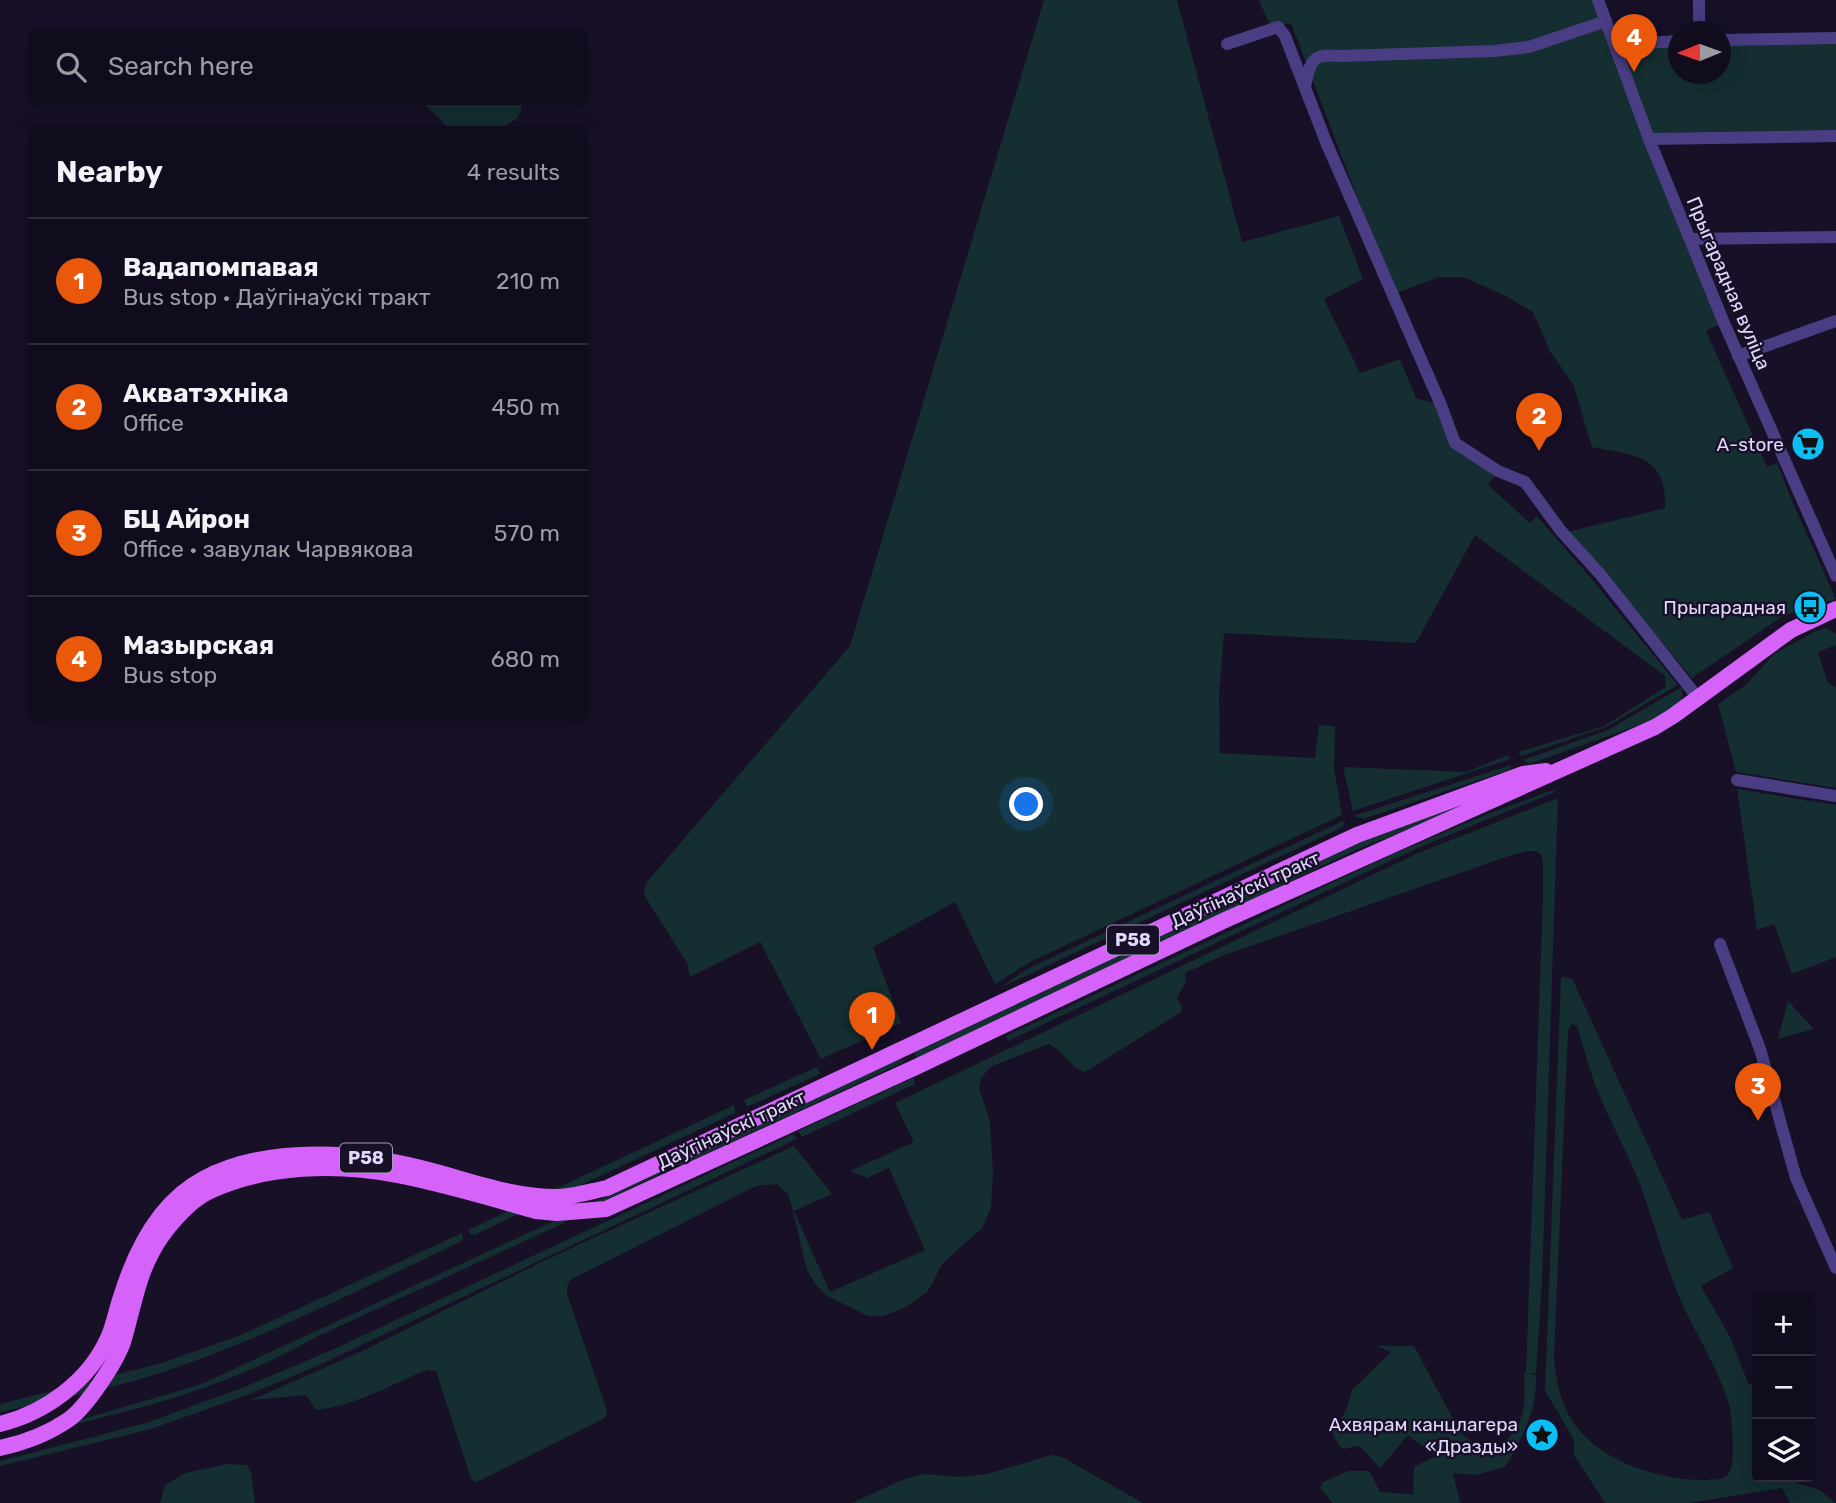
<!DOCTYPE html>
<meta charset="utf-8">
<style>
body{margin:0;font-family:Rubik,sans-serif;background:#1e1a2a;color:#f1f3f6}
.controls{position:absolute;right:21px;bottom:21px;display:grid;overflow:hidden;border-radius:7px;box-shadow:0 7px 28px #0002}
.controls button{width:63px;height:63px;display:grid;place-items:center;padding:0;border:0;border-bottom:2px solid #302c3b;background:#110c1d;color:#f1f3f6;font:35px sans-serif}
.compass{position:absolute;left:1668px;top:21px;width:63px;height:63px;border-radius:50%;background:#110c1d;box-shadow:0 7px 28px #0002;rotate:269deg}
.you{position:absolute;left:1027px;top:805px;width:24px;height:24px;margin:-18px;border:5px solid #fff;border-radius:50%;background:#1a73e8;box-shadow:0 0 0 10px #1a73e833}
.badge{display:grid;place-items:center;width:46px;height:46px;border-radius:50%;background:#ea580c;color:#fff;font-size:23px;font-weight:700}
.pin{position:absolute;translate:-50% -58px;filter:drop-shadow(0 2px 4px #0008)}
.pin::after{content:'';position:absolute;top:37px;width:24px;height:21px;background:inherit;clip-path:polygon(0 0,100% 0,50% 100%)}
.list{margin:0;padding:0;list-style:none}
h2{display:flex;justify-content:space-between;align-items:center;height:91px;margin:0;padding:0 28px;font-size:30px}
h2 small{font-size:23px;font-weight:400;color:#9c9ba4}
.list li{display:grid;grid-template-columns:46px 1fr auto;gap:21px;align-items:center;box-sizing:border-box;height:126px;padding:0 28px;border-top:2px solid #302c3b}
.list b{display:block;font-size:26px;white-space:nowrap}
.list p{margin:0;font-size:23px;white-space:nowrap;color:#9c9ba4}
.list em{font-size:23px;font-style:normal;color:#9c9ba4}
.icon{flex:none;width:38px;height:38px;fill:none;stroke:currentColor;stroke-width:2;stroke-linecap:round;stroke-linejoin:round}
.map{position:relative;flex:none;width:1836px;height:1503px;overflow:hidden}
.search{position:absolute;background:#110c1d;box-shadow:0 7px 28px #0002;left:28px;top:28px;width:560px;height:77px;display:flex;align-items:center;gap:18px;box-sizing:border-box;padding:0 24px;border-radius:7px;color:#9c9ba4;font-size:26px}
.panel{position:absolute;background:#110c1d;box-shadow:0 7px 28px #0002;left:28px;top:126px;width:560px;height:595px;border-radius:7px}
.map>svg:first-child{display:block}
.green{fill:#142e31;fill-rule:evenodd}
.lines{fill:none;stroke-linecap:round;stroke-linejoin:round}
.minor{stroke:#4a3d84;stroke-width:12}
.major{stroke:#d563f9;stroke-width:16}
.labels{text-anchor:middle;stroke-width:5;stroke-linejoin:round;paint-order:stroke}
.shield{fill:#171027;stroke:#a49cbe;stroke-width:2}
.shield-label{font-size:18px;font-weight:bold;fill:#e1d8fe}
.street-label{font-size:19px;fill:#e1d8fe;stroke:#171027}
.poi-label{font-size:19px;fill:#e1d8fe;stroke:#171027;text-anchor:end}
</style>
<div class="map">
<svg width="1836" height="1503" viewBox="0 0 1836 1503">
<rect width="100%" height="100%" fill="#171027"/>
<!-- green -->
<path class="green" d="M1044 0H1177L1242 242 1339 216 1363 279 1324 299 1360 373 1400 359 1416 398 1441 405 1455 443 1498 471 1488 485 1530 523 1537 516 1590 577 1678 685 1606 727 1521 756 1518 752 1604 726 1666 687 1665 676 1475 535 1416 643 1224 633 1219 694 1220 753 1315 758 1319 725 1335 726 1334 769 1342 815 1030 962 995 984 955 902 873 947 901 1023 821 1059 760 942 690 977 687 963 644 895 646 883 850 646Z
M1259 0H1596L1615 45 1678 41V74H1720L1721 40 1836 38V136L1649 139 1722 323 1706 331 1767 467 1777 463 1792 501 1836 599 1783 616 1692 678 1567 532 1665 508C1668 455 1633 455 1592 447L1573 384 1550 351 1533 312 1504 295 1463 277H1439L1394 294 1291 23 1271 28Z
M423 102H523L518 118 500 129H449Z
M1826 628 1836 634V645L1818 652 1828 683 1836 688V788L1736 772 1718 704 1747 684 1774 654 1816 631Z
M1682 687V700L1669 711 1648 722 1529 764 1523 760 1608 730Z
M1508 755 1510 759 1353 811 1343 767 1466 772Z
M1511 765 1510 769 1506 771 1363 819 1353 816Z
M1523 783 1356 850 917 1058 913 1052 1347 848 1398 826Z
M1737 789 1836 805V957L1792 974 1774 924 1757 930Z
M1553 790 1555 792 1420 847 1008 1041 1006 1036 1391 855 1490 813Z
M1558 798 1542 1282 1536 1373 1530 1374 1536 1375C1537 1410 1523 1438 1505 1467L1476 1475 1453 1473 1460 1503H1333L1320 1488 1323 1482 1348 1471H1369L1380 1492 1413 1494 1414 1467 1436 1456 1408 1435 1380 1468 1360 1446 1342 1449 1332 1434 1346 1410 1352 1390 1391 1352 1377 1346H1414L1460 1432 1477 1446 1498 1448C1525 1425 1526 1408 1524 1374L1526 1373 1543 896V862L1541 854 1535 851H1526L1506 857 1222 956 1185 973 1186 981 1177 998 1182 1007 1181 1012 1085 1072C1070 1067 1063 1051 1049 1044L992 1066 981 1078 979 1088 990 1121 993 1173 991 1208 982 1228 942 1264 928 1291 906 1307 883 1316H868L827 1296 815 1284 807 1270 789 1195 777 1184 756 1186 570 1280 567 1287V1294L607 1410 605 1418 477 1482 471 1479 436 1371 426 1370C391 1385 354 1406 316 1410L306 1395 251 1400 360 1352 554 1256 794 1146 832 1194 794 1211 830 1292 925 1250 889 1168 867 1178 850 1171 914 1142 895 1103 1416 854Z
M1345 820 1343 827 1000 988 1027 969Z
M1561 977 1572 978 1682 1220 1709 1212 1733 1268 1701 1286 1730 1337 1749 1385 1757 1381V1477H1794L1797 1483 1820 1490 1835 1503H1790L1782 1488 1689 1503H1605L1574 1455V1440L1545 1390ZM1572 1024 1577 1026C1584 1048 1589 1070 1598 1092 1611 1123 1627 1152 1640 1184 1654 1222 1664 1261 1680 1299 1696 1335 1718 1367 1729 1405 1732 1417 1736 1463 1729 1473 1724 1481 1713 1479 1705 1480 1665 1481 1606 1463 1580 1431 1562 1410 1556 1384 1554 1357L1568 1031Z
M1788 1001 1814 1029 1778 1039Z
M900 1056 904 1062 682 1165H675C751 1130 825 1091 900 1056Z
M817 1067 820 1074 747 1107 744 1100Z
M913 1078 915 1084 802 1137 798 1131Z
M734 1105 735 1113 474 1235 470 1234 468 1230Z
M793 1134 797 1139 317 1366 250 1394 148 1430 0 1466V1461L146 1423 247 1386 334 1349Z
M664 1170 665 1172 588 1208 560 1225 316 1337C240 1381 156 1406 71 1425L72 1422 199 1385Z
M462 1233 463 1240 460 1242C363 1288 267 1337 166 1371 112 1389 55 1400 0 1412V1404L159 1364 241 1335Z
M1051 1455 1062 1457 1143 1503H852L904 1479 925 1474 959 1477 987 1474Z
M227 1464 247 1465 251 1472 255 1503H160L165 1485 185 1473Z"/>
<g class="lines">
<!-- minor -->
<path class="minor" d="M1598 0 1649 139 1724 323 1836 576
M1699 32V0
M1720 40 1836 38
M1227 44 1278 27 1285 36 1326 142 1441 405 1455 443 1498 471 1525 482 1561 531 1600 574 1698 698
M1615 45 1678 41
M1305 87C1310 61 1312 53 1340 56L1494 51 1529 47 1606 21
M1649 139 1836 136
M1690 239 1836 237
M1738 356 1836 321
M1737 780 1836 796
M1720 944 1760 1049 1796 1178 1836 1268"/>
<!-- major -->
<path class="major" d="M0 1424C45 1413 89 1381 108 1338 114 1325 116 1311 121 1297 135 1251 158 1203 203 1179 271 1143 365 1152 436 1172 477 1183 518 1198 560 1197 576 1196 592 1191 607 1188L1357 835 1523 774 1546 771
M0 1448C23 1443 49 1433 68 1420 86 1408 116 1362 123 1342 132 1313 137 1279 152 1252 163 1231 188 1201 210 1191 266 1165 338 1163 397 1175 444 1184 490 1198 536 1211L557 1213 606 1209 916 1067 1223 921 1655 727 1673 716 1791 630 1836 609"/>
</g>
<!-- icons -->
<defs>
<symbol id="supermarket-disc" viewBox="-11 -11 22 22"><circle r="9.5" fill="#0bbff6" stroke="#171027"/><path d="M-6-5.5h2.5l.6 2H6L4.5 2H-2.5L-4.4-4H-6ZM-1.5 3.2a1.3 1.3 0 1 0 .1 0ZM3 3.2a1.3 1.3 0 1 0 .1 0Z" fill="#111"/></symbol>
<symbol id="bus-disc" viewBox="-11 -11 22 22"><circle r="9.5" fill="#0bbff6" stroke="#171027"/><path d="M-5-6H5V4H4V6H2V4H-2V6H-4V4H-5ZM-3.5-4V0h7V-4ZM-3.5 1.2v1.5H-2V1.2ZM2 1.2v1.5H3.5V1.2Z" fill="#111"/></symbol>
<symbol id="sight-disc" viewBox="-11 -11 22 22"><circle r="9.5" fill="#0bbff6" stroke="#171027"/><path d="M0-6L1.8-2.2L6-1.7L2.9 1.2L3.7 5.4L0 3.3L-3.7 5.4L-2.9 1.2L-6-1.7L-1.8-2.2Z" fill="#111"/></symbol>
</defs>
<g fill-rule="evenodd">
<use href="#supermarket-disc" x="1789" y="425" width="38" height="38"/>
<use href="#bus-disc" x="1791" y="588" width="38" height="38"/>
<use href="#sight-disc" x="1523" y="1416" width="38" height="38"/>
</g>
<g class="labels">
<!-- shield labels -->
<g class="shield">
<rect x="1107" y="925.5" width="52" height="29" rx="5"/>
<rect x="340" y="1143.5" width="52" height="29" rx="5"/>
</g>
<g class="shield-label">
<text x="1133" y="946">Р58</text>
<text x="366" y="1164">Р58</text>
</g>
<!-- street labels -->
<g class="street-label">
<text transform="translate(1729 283) rotate(67)" y="7">Прыгарадная вуліца</text>
<text transform="translate(1245 889) rotate(-24)" y="7">Даўгінаўскі тракт</text>
<text transform="translate(731 1129) rotate(-25)" y="7">Даўгінаўскі тракт</text>
</g>
<!-- poi labels -->
<g class="poi-label">
<text x="1784" y="451">А-store</text>
<text x="1786" y="614">Прыгарадная</text>
<text x="1518" y="1431">Ахвярам канцлагера<tspan x="1518" dy="22">«Дразды»</tspan></text>
</g>
</g>
</svg>
<div class="controls">
<button>+</button>
<button>−</button>
<button><svg class="icon" aria-label="layers" viewBox="0 0 24 24"><path d="M12 4l9 5-9 5-9-5zM3 14l9 5 9-5"/></svg></button>
</div>
<svg class="compass" viewBox="-18 -18 36 36"><path d="M0-13l5 13h-10z" fill="#e53935"/><path d="M0 13l5-13h-10z" fill="#9c9ba4"/></svg>
<div class="you"></div>
<div class="pin badge" style="left:872px;top:1050px">1</div>
<div class="pin badge" style="left:1539px;top:451px">2</div>
<div class="pin badge" style="left:1758px;top:1121px">3</div>
<div class="pin badge" style="left:1634px;top:72px">4</div>
<div class="search"><svg class="icon" aria-label="search" viewBox="0 0 24 24"><circle cx="10" cy="10" r="6"/><path d="M15 15l6 6"/></svg>Search here</div>
<section class="panel">
<h2>Nearby<small>4 results</small></h2>
<ul class="list">
<li><span class="badge">1</span><div><b>Вадапомпавая</b><p>Bus stop · Даўгінаўскі тракт</p></div><em>210 m</em></li>
<li><span class="badge">2</span><div><b>Акватэхніка</b><p>Office</p></div><em>450 m</em></li>
<li><span class="badge">3</span><div><b>БЦ Айрон</b><p>Office · завулак Чарвякова</p></div><em>570 m</em></li>
<li><span class="badge">4</span><div><b>Мазырская</b><p>Bus stop</p></div><em>680 m</em></li>
</ul>
</section>
</div>
